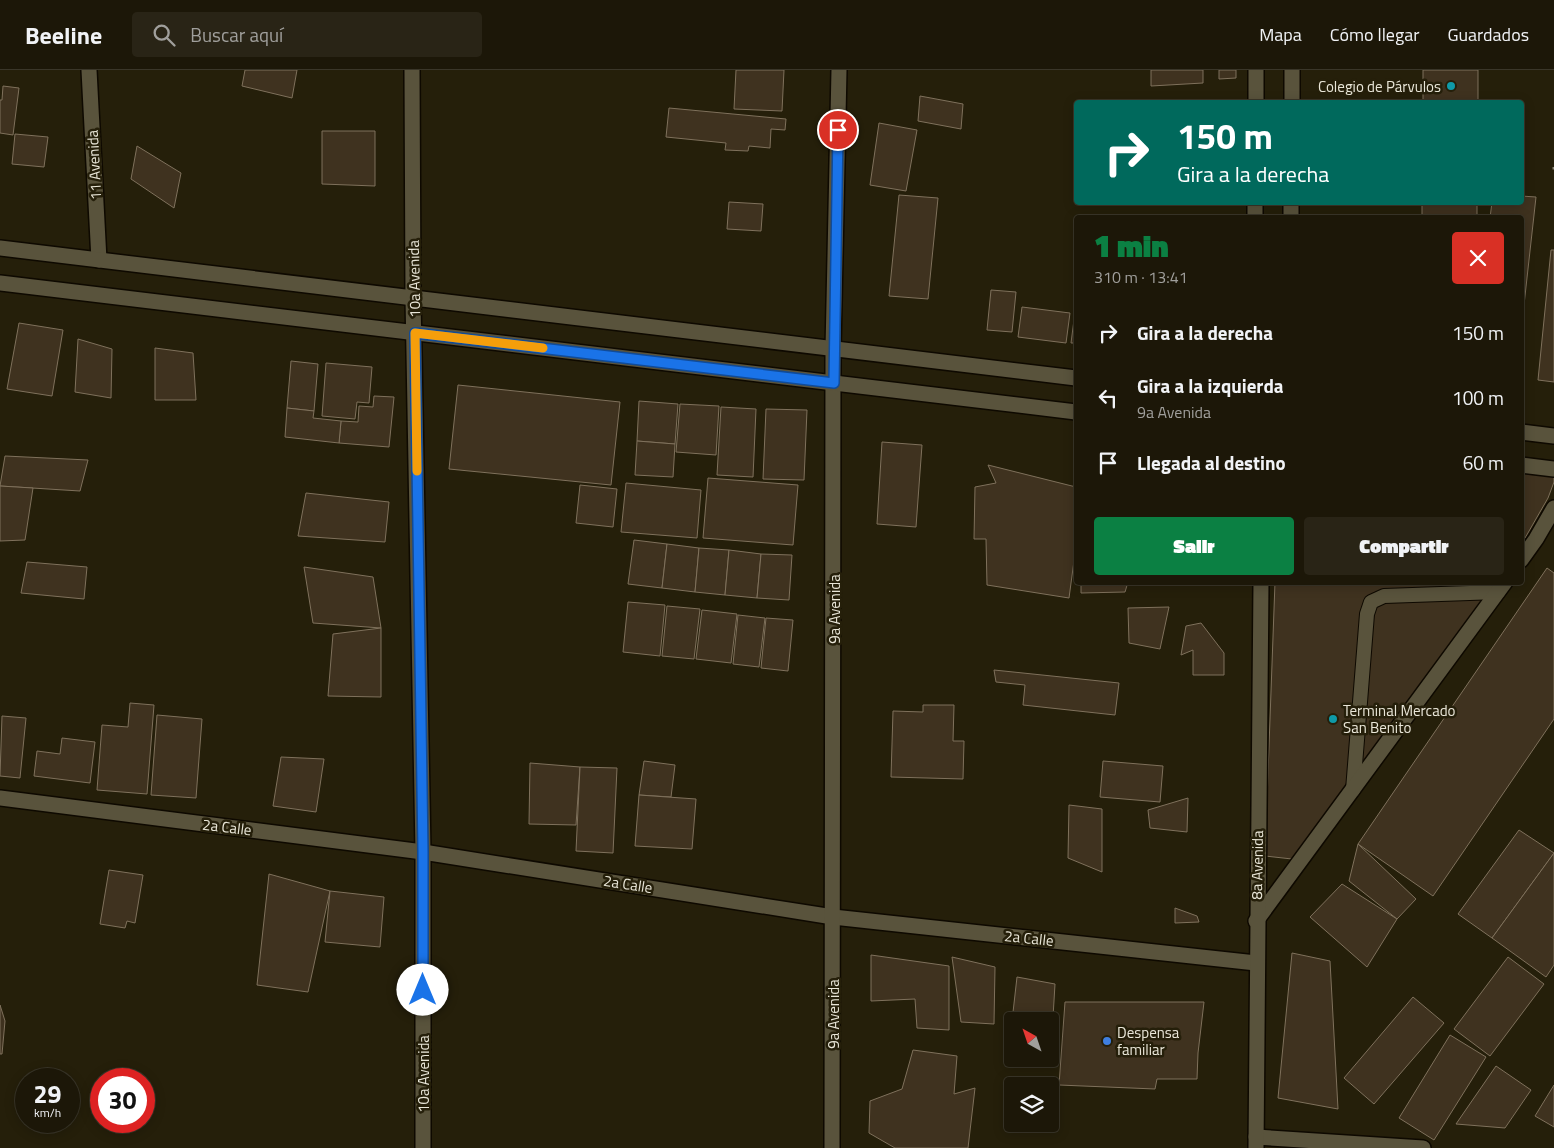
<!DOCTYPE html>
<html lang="es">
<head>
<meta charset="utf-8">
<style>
  body { margin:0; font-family:"Titillium Web",sans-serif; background:#292416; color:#f1f3f6; height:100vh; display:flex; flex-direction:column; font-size:19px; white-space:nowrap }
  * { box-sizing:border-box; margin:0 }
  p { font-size:16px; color:#a09f9c }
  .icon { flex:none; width:28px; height:28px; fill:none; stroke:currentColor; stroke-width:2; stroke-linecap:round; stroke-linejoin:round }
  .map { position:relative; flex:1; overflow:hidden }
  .details { position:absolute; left:1074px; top:145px; width:450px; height:370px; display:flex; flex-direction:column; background:#1c1708; border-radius:5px; box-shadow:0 2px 12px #0003,0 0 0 1px #3a3629 }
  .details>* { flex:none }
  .guide { position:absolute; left:1074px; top:30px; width:450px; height:105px; border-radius:5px; box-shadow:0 2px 12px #0003,0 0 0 1px #3a3629; background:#00695c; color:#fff; overflow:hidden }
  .needle { width:32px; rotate:320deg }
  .controls { position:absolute; left:1004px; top:942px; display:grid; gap:10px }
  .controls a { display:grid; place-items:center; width:55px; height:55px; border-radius:5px; background:#1c1708; box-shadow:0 2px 12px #0003,0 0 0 1px #3a3629; font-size:25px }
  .speed { position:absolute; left:15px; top:998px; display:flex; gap:10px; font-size:25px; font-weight:700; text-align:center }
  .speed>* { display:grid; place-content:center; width:65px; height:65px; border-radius:50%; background:#1c1708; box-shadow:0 2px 12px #0003,0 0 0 1px #3a3629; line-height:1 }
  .speed small { font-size:12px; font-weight:400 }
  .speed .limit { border:8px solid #d22; background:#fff; color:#111 }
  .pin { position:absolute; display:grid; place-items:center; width:42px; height:42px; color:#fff; margin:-21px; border:2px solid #fff; border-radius:50%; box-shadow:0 1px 5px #0007 }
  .me { position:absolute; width:55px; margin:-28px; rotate:0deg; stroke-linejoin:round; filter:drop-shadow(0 0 4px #0008) }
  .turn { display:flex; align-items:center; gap:18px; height:105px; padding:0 20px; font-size:22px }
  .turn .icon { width:65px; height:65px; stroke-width:2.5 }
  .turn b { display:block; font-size:35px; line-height:42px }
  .round { display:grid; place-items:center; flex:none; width:52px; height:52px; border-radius:5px; background:#292416 }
  .headline { display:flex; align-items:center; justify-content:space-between; height:85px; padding:0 20px }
  h1 { font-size:30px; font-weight:800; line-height:38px; color:#0b8043 }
  .button { display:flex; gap:10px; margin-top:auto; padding:10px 20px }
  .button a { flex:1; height:58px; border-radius:5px; background:#0b8043; color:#fff; font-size:20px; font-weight:800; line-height:58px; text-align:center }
  .button a+a { background:#292416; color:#f1f3f6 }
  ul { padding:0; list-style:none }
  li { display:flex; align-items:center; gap:15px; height:65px; padding:0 20px }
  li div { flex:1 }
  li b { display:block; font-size:19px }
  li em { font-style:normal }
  header { display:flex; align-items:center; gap:30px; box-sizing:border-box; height:70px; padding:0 25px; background:#1c1708; border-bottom:1px solid #3a3629 }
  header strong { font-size:24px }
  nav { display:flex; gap:28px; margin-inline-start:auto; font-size:18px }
  .search { width:350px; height:45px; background:#292416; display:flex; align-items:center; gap:12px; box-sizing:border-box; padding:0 18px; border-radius:5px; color:#a09f9c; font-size:19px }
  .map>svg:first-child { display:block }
  .building { fill:#3f321f; stroke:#7f715c }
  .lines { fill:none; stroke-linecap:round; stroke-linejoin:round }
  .service-casing { stroke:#0e0900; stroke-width:16 }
  .minor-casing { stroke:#0e0900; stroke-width:18 }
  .tertiary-casing { stroke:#0e0900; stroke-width:18 }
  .path { stroke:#8a8574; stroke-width:3; stroke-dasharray:2.5 4; stroke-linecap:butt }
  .service { stroke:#59533c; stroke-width:14 }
  .minor { stroke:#59533c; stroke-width:15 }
  .tertiary { stroke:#59533c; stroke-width:15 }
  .route-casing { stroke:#114b97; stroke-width:12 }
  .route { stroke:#1a73e8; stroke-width:9 }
  .slow { stroke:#f59e0b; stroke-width:9 }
  .culture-dot { fill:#0f9aa8; stroke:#251f0a; stroke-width:2 }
  .shop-dot { fill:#3f7fe0; stroke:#251f0a; stroke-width:2 }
  .labels { text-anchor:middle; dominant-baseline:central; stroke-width:5; stroke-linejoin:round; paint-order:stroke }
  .poi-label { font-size:15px; fill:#e9e6d8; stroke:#251f0a; text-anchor:start }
  .street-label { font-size:15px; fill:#e9e6d8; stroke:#251f0a }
</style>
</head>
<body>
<header>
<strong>Beeline</strong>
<div class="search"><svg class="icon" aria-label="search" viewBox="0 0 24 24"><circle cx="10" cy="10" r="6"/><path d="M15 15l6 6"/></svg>Buscar aquí</div>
<nav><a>Mapa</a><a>Cómo llegar</a><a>Guardados</a></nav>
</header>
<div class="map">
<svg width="1554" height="1078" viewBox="0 0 1554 1078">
  <rect width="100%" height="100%" fill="#251f0a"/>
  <g class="building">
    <path d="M245 0H297L292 28 242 16Z"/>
    <path d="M736 0H784L782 41 734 39Z"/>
    <path d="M1151 0H1203V13L1151 16Z"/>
    <path d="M1219 0H1236V8L1219 9Z"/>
    <rect x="1423" y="0" width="55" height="32"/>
    <path d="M3 16 19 18 13 65 0 63V30H2Z"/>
    <path d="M920 26 963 34 961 59 918 51Z"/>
    <rect x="1140" y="30" width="37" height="2"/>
    <path d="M669 38 786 49 785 60 771 59 770 78 749 76 748 81 725 80 726 73 666 67Z"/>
    <path d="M879 53 917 60 906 121 870 115Z"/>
    <path d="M322 61H375V116L322 114Z"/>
    <path d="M15 64 48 67 44 97 12 94Z"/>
    <path d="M137 76 181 103 174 138 131 109Z"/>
    <path d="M899 125 938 128 928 229 889 226Z"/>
    <path d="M1521 126 1536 127 1521 262V148H1490L1492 132H1521Z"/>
    <path d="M729 132 763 134 761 161 727 159Z"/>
    <rect x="1422" y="132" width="55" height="16"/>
    <path d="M1551 180H1554V312L1538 310Z"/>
    <path d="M991 220 1016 222 1012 262 987 260Z"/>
    <path d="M1022 237 1070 243 1066 273 1018 267Z"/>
    <path d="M1075 242H1076V273H1071Z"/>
    <path d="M19 253 63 260 52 326 7 319Z"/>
    <path d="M78 269 112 279 111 328 75 322Z"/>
    <path d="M155 278 193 283 196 330H155Z"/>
    <path d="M291 291 318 294 314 341 287 338Z"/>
    <path d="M326 293 372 297 369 333 357 332 355 349 322 346Z"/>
    <path d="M458 315 620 332 611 415 449 399Z"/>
    <path d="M374 326 394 327 389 377 339 373 341 351 358 352 359 336 373 337Z"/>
    <path d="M639 331 678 334 675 374 637 371Z"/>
    <path d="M680 334 719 336 716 385 676 382Z"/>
    <path d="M721 337 756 339 753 407 717 405Z"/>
    <path d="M287 338 314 341 313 348 341 351 339 373 285 367Z"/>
    <path d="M766 339 807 340 804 410 763 409Z"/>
    <path d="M637 371 675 374 673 407 635 405Z"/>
    <path d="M882 372 922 375 916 457 877 454Z"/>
    <path d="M5 386 88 390 80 421 0 416Z"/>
    <path d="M988 395 1076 417V476L1069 528 987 515 986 469H974L975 417 996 413Z"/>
    <path d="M1521 401 1554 403V412L1548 428 1521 475Z"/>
    <path d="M708 408 798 415 793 475 703 468Z"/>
    <path d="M626 413 701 420 697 468 621 462Z"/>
    <path d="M580 415 617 419 613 457 576 453Z"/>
    <path d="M0 416 33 418 25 470 0 471Z"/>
    <path d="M306 423 389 432 385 472 298 466Z"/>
    <path d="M634 470 667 474 662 518 628 514Z"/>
    <path d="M667 474 699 478 695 522 662 518Z"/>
    <path d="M699 478 729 480 725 525 695 522Z"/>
    <path d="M729 480 761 484 757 528 725 525Z"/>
    <path d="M761 484 792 485 789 530 757 528Z"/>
    <path d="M27 492 87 497 84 529 21 523Z"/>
    <path d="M304 497 373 507 381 558 313 553Z"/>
    <path d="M1547 498 1554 503V649L1433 826 1358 774Z"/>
    <path d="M1081 512H1128L1125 522 1081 523Z"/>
    <path d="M1275 512H1496L1292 789 1265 786Z"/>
    <path d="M628 532 665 535 660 586 623 582Z"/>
    <path d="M667 536 700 539 694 589 662 586Z"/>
    <path d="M1169 537 1160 579 1129 573 1128 538Z"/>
    <path d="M702 540 737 544 731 593 696 589Z"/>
    <path d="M738 545 765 548 759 597 733 594Z"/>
    <path d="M766 548 793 550 788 601 761 598Z"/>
    <path d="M1201 553 1224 583V605H1193V580L1181 585 1186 556Z"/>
    <path d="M381 558V627L328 626 333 564Z"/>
    <path d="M994 600 1119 613 1115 645 1023 635 1025 615 996 612Z"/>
    <path d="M130 633 154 635 147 724 97 720 102 655 128 657Z"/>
    <path d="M923 635H954L953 671H964L963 709 891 707 893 641 923 642Z"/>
    <path d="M157 645 202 649 196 728 151 725Z"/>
    <path d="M2 646 26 648 20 708 0 706Z"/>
    <path d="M62 668 95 672 90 713 34 706 37 681 60 684Z"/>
    <path d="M281 687 324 689 316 742 273 736Z"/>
    <path d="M644 691 675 695 671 727 639 725Z"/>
    <path d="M1103 691 1163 696 1160 732 1100 727Z"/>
    <path d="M530 693 580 697 576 755 529 754Z"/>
    <path d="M580 697 617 698 613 783 576 781Z"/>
    <path d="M639 725 696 729 692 779 635 776Z"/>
    <path d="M1188 728 1187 762 1150 758 1148 740Z"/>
    <path d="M1069 735 1102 739V802L1068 788Z"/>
    <path d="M1519 760 1554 783 1492 868 1458 844Z"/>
    <path d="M1358 774 1416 829 1397 849 1349 811Z"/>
    <path d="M1554 783V895L1546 907 1492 868Z"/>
    <path d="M109 800 143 805 135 853 127 851 125 858 100 854Z"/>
    <path d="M269 804 330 821 308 922 257 915Z"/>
    <path d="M1342 814 1397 849 1367 897 1310 847Z"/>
    <path d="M330 821 384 827 380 877 325 872Z"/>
    <path d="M1175 838 1197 846 1199 852 1175 853Z"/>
    <path d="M1292 883 1330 891 1338 1039 1278 1028Z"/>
    <path d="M871 885 949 896V960L917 958 915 929 871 931Z"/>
    <path d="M952 887 995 897 994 954 961 952Z"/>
    <path d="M1508 887 1544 914 1490 986 1454 959Z"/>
    <path d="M1017 907 1055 914 1052 964H1050V951H1012V960H1011Z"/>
    <path d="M1413 927 1444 953 1374 1034 1344 1008Z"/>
    <path d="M1065 932H1204L1198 983 1197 1009H1157L1155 1019 1059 1015Z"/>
    <path d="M0 935 5 951 2 984H0Z"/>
    <path d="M1450 965 1486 987 1434 1070 1399 1048Z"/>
    <path d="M913 980 957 986 954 1024 975 1018 968 1078H895L869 1063 870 1031 902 1019Z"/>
    <path d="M1496 996 1531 1020 1505 1058 1456 1054Z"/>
    <path d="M1554 1015V1057L1535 1046Z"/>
  </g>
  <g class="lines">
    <g class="service-casing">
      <path id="service" d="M1353 720 1367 544 1371 532 1384 526 1498 522"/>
    </g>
    <g class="minor-casing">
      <g id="minor">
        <path d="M89 0 99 190"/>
        <path d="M412 0 413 228 423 782V1078"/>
        <path d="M1256 32V0"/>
        <path d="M1292 32V0"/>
        <path d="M1291 132V148"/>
        <path d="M1255 148V132"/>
        <path d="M1521 490 1536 469 1554 438"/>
        <path d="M0 728 423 782 833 847 1256 893"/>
        <path d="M1256 851 1505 512"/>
        <path d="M1256 1067 1423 1078"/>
        <path d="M832 1078 833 279 839 0"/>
        <path d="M1256 1078 1261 512"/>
      </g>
    </g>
    <g class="tertiary-casing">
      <g id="tertiary">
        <path d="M0 178 1076 308"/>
        <path d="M0 213 1076 342"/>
        <path d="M1521 362 1554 366"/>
        <path d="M1521 395 1554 399"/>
      </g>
    </g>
    <path class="path" d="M1554 97V102"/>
    <use href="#service" class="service"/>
    <use href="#minor" class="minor"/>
    <use href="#tertiary" class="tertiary"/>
  </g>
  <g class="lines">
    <g class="route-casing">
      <path id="route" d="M423 920V782L415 263 834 313 838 60"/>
    </g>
    <use href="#route" class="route"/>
    <path class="slow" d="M417 401 415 263 543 278"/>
  </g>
  <g class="culture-dot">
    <circle cx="1451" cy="16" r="5"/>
    <circle cx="1333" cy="649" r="5"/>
  </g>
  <circle class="shop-dot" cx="1107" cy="971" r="5"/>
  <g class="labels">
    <g class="poi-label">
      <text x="1441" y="16" text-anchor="end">Colegio de Párvulos</text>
      <text x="1343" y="640">Terminal Mercado<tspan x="1343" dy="17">San Benito</tspan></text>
      <text x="1117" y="962">Despensa<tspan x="1117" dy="17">familiar</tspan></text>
    </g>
    <g class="street-label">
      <text transform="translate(94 95) rotate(-93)">11 Avenida</text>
      <text transform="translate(414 209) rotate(-91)">10a Avenida</text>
      <text transform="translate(834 539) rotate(-90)">9a Avenida</text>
      <text transform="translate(227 757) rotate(7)">2a Calle</text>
      <text transform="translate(1257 795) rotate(-89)">8a Avenida</text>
      <text transform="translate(628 814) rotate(9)">2a Calle</text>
      <text transform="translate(1029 868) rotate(6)">2a Calle</text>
      <text transform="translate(833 944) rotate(-90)">9a Avenida</text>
      <text transform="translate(423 1004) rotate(-90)">10a Avenida</text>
    </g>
  </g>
</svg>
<div class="controls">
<a><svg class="needle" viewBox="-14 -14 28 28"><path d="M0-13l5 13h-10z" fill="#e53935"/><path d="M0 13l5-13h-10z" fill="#a09f9c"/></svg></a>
<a><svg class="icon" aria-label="layers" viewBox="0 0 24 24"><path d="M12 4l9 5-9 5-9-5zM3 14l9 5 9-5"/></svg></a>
</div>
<div class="speed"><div>29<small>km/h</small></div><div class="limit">30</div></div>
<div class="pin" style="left:838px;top:60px;background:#d93025"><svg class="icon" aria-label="arrive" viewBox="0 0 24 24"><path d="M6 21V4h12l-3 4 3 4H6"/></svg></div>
<svg class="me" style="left:423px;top:920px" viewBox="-20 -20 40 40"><circle r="19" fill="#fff"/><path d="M0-13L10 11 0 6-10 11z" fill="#1a73e8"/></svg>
<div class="guide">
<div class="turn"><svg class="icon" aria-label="right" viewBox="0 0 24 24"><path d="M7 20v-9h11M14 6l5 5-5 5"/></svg><div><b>150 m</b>Gira a la derecha</div></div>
</div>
<section class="details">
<div class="headline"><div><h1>1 min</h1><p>310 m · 13:41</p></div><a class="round" style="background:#d93025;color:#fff"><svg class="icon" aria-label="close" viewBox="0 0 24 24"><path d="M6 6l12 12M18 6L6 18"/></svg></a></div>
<ul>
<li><svg class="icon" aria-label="right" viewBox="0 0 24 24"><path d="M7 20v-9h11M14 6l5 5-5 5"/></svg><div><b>Gira a la derecha</b></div><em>150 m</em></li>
<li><svg class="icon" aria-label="left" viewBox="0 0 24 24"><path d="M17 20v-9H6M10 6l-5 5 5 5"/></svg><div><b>Gira a la izquierda</b><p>9a Avenida</p></div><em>100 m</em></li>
<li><svg class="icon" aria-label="arrive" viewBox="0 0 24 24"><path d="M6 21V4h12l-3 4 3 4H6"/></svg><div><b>Llegada al destino</b></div><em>60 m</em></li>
</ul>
<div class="button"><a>Salir</a><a>Compartir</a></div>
</section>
</div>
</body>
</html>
